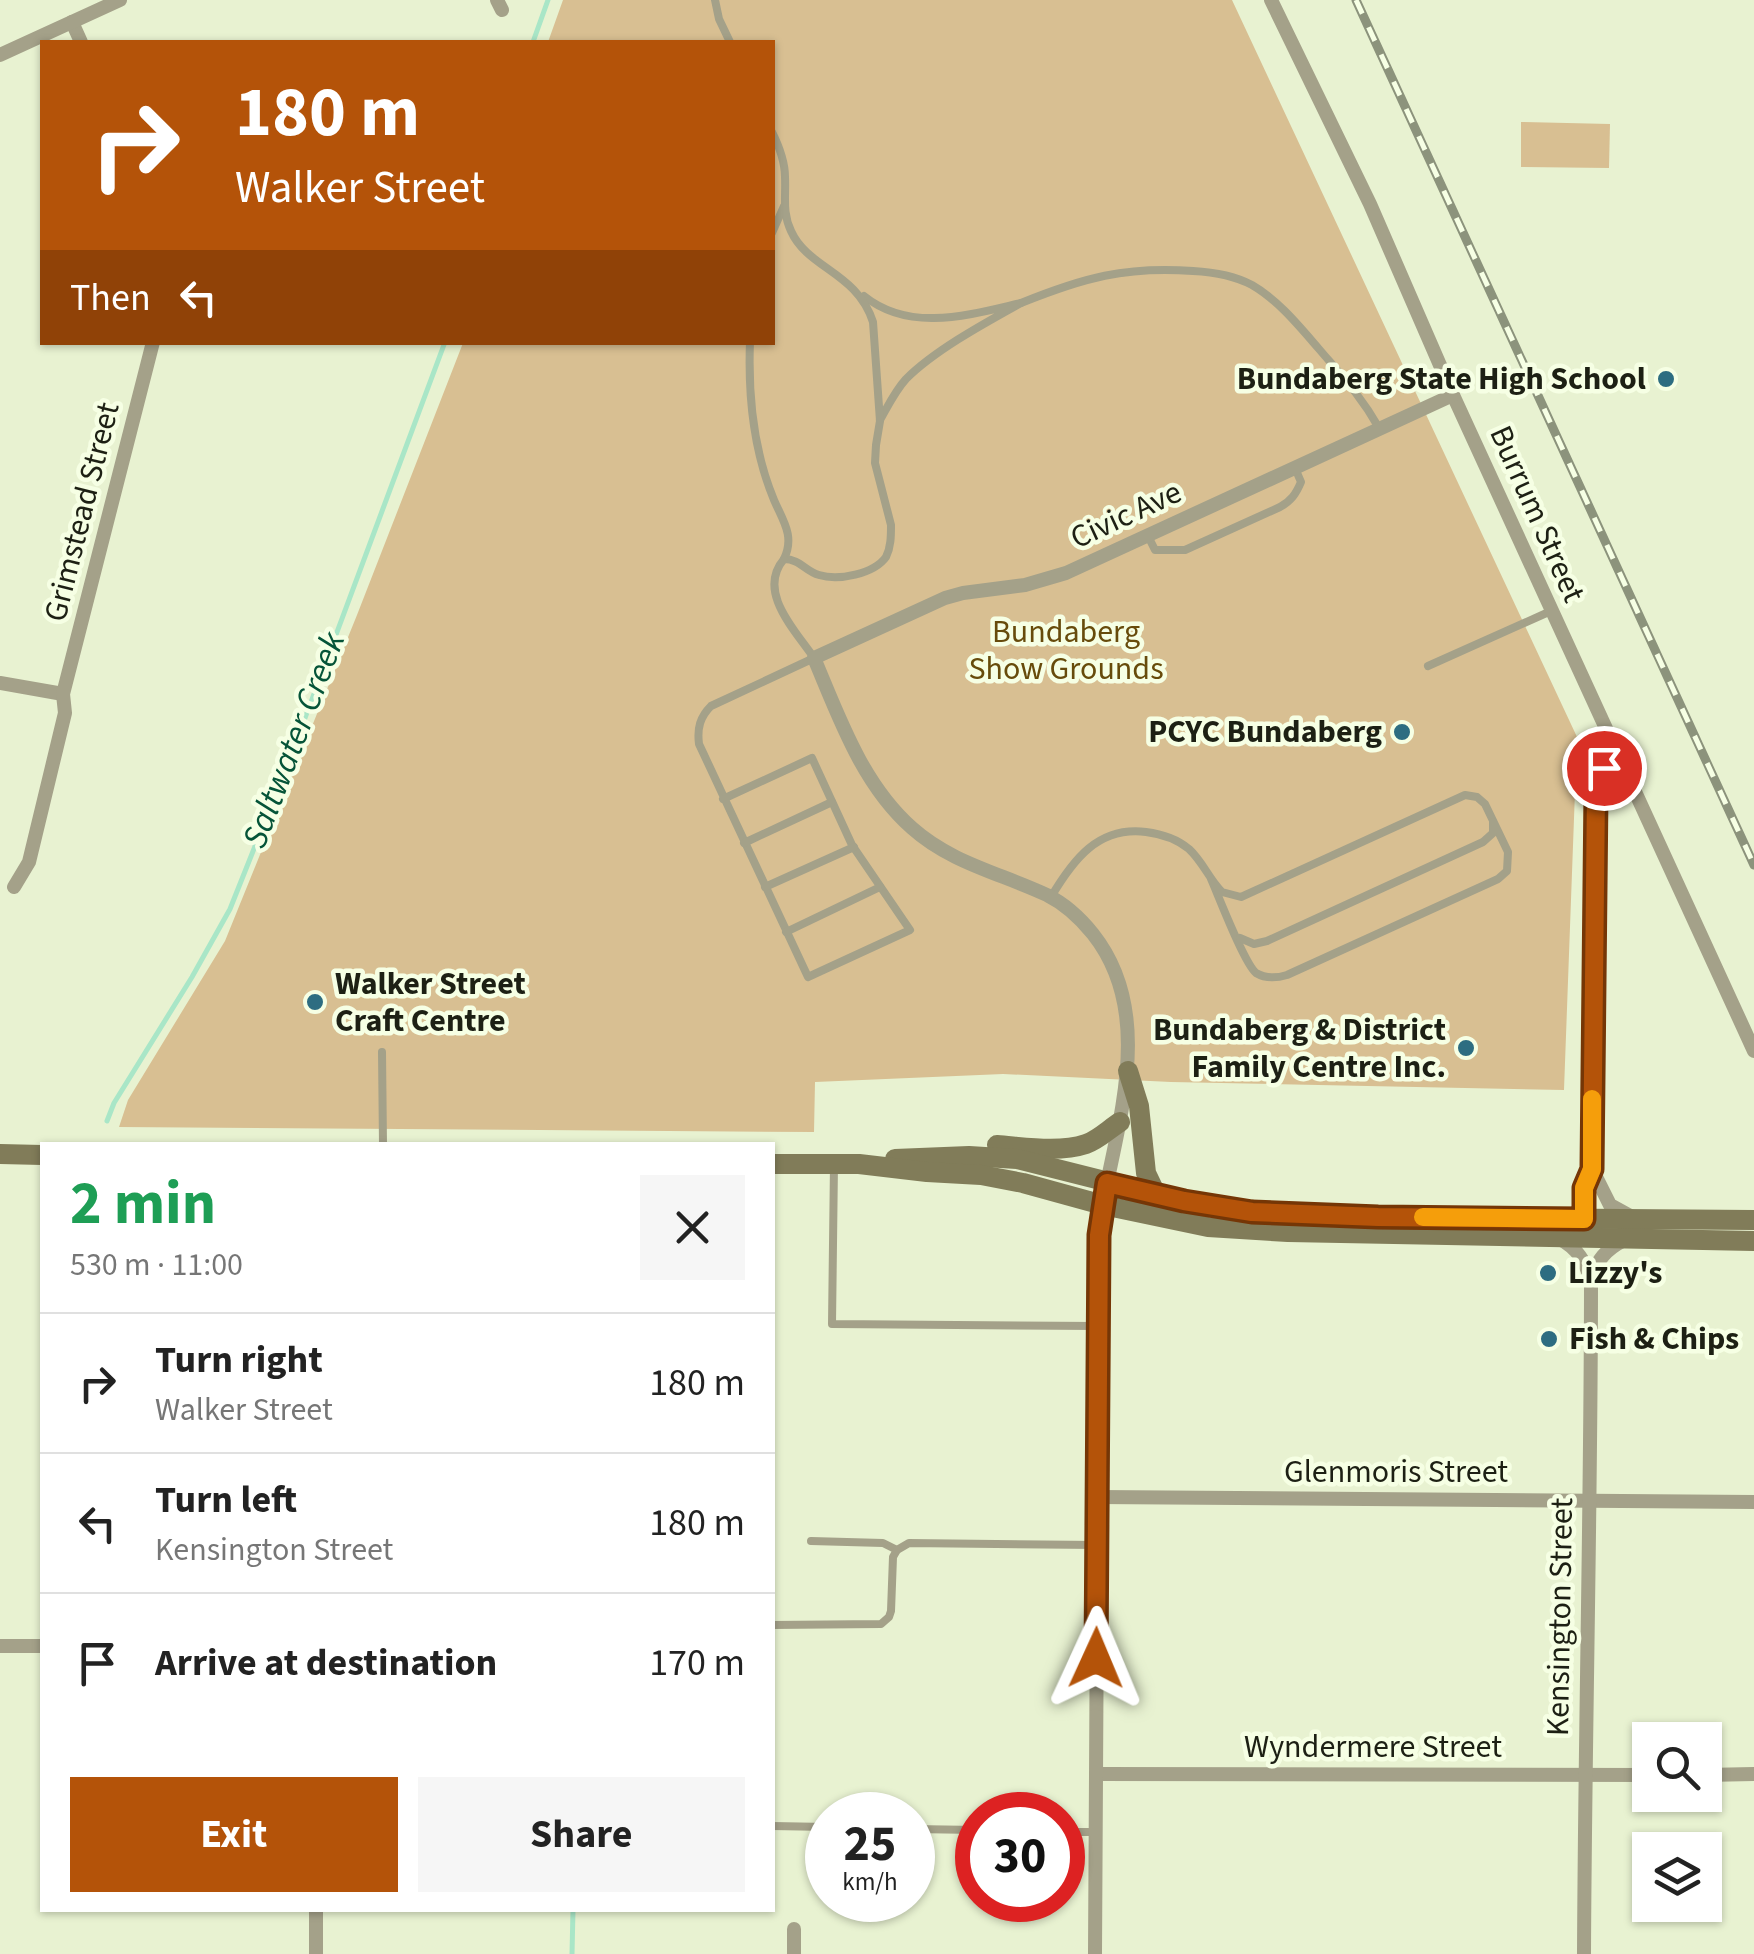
<!DOCTYPE html>
<html lang="en">
<head>
<meta charset="utf-8">
<style>
  body { margin:0; font-family:"Source Sans 3",sans-serif; background:#f6f6f6; color:#222; height:100vh; display:flex; flex-direction:column; font-size:38px; white-space:nowrap }
  * { box-sizing:border-box; margin:0 }
  p { font-size:32px; color:#767676 }
  .icon { flex:none; width:55px; height:55px; fill:none; stroke:currentColor; stroke-width:2; stroke-linecap:round; stroke-linejoin:round }
  .map { position:relative; flex:1; overflow:hidden }
  .side { position:absolute; left:40px; top:1142px; width:735px; height:770px; display:flex; flex-direction:column; background:#fff; border-radius:0px; box-shadow:0 2px 8px #0004 }
  .side>* { flex:none }
  .top-card { position:absolute; left:40px; top:40px; width:735px; height:305px; border-radius:0px; box-shadow:0 2px 8px #0004; background:#b45309; color:#fff; overflow:hidden }
  .fabs { position:absolute; left:1632px; top:1722px; display:grid; gap:20px }
  .fabs a { display:grid; place-items:center; width:90px; height:90px; border-radius:0px; background:#fff; box-shadow:0 2px 8px #0004; font-size:50px }
  .speed { position:absolute; left:805px; top:1792px; display:flex; gap:20px; font-size:50px; font-weight:700; text-align:center }
  .speed>* { display:grid; place-content:center; width:130px; height:130px; border-radius:50%; background:#fff; box-shadow:0 2px 8px #0004; line-height:1 }
  .speed small { font-size:25px; font-weight:400 }
  .speed .limit { border:15px solid #d22; background:#fff; color:#111 }
  .pin { position:absolute; display:grid; place-items:center; width:85px; height:85px; color:#fff; margin:-42px; border:5px solid #fff; border-radius:50%; box-shadow:0 2px 10px #0007 }
  .me { position:absolute; width:110px; margin:-55px; rotate:1deg; stroke-linejoin:round; filter:drop-shadow(0 0 8px #0008) }
  .turn { display:flex; align-items:center; gap:35px; height:210px; padding:0 30px; font-size:45px }
  .turn .icon { width:130px; height:130px; stroke-width:2.5 }
  .turn b { display:block; font-size:70px; line-height:85px }
  .then { display:flex; align-items:center; height:95px; padding:0 30px; background:#0003; gap:20px; font-size:38px }
  .round { display:grid; place-items:center; flex:none; width:105px; height:105px; border-radius:0px; background:#f6f6f6 }
  .head { display:flex; align-items:center; justify-content:space-between; height:170px; padding:0 30px }
  h1 { font-size:60px; font-weight:700; line-height:75px; color:#1e9e55 }
  .button { display:flex; gap:20px; margin-top:auto; padding:20px 30px }
  .button a { flex:1; height:115px; border-radius:0px; background:#b45309; color:#fff; font-size:40px; font-weight:700; line-height:115px; text-align:center }
  .button a+a { background:#f6f6f6; color:#222 }
  ul { padding:0; list-style:none }
  li { display:flex; align-items:center; gap:30px; height:140px; padding:0 30px; border-top:2px solid #e0e0e0 }
  li div { flex:1 }
  li b { display:block; font-size:38px }
  li em { font-style:normal }
  .map>svg:first-child { display:block }
  .green { fill:#d8bf92 }
  .lines { fill:none; stroke-linecap:round; stroke-linejoin:round }
  .stream { stroke:#a9e6c7; stroke-width:5 }
  .lane { stroke:#a4a189; stroke-width:8 }
  .street { stroke:#a4a189; stroke-width:14 }
  .secondary { stroke:#817c59; stroke-width:20 }
  .rail-casing { stroke:#8c937c; stroke-width:9 }
  .rail { stroke:#f6ffe4; stroke-width:5; stroke-dasharray:15; stroke-linecap:butt }
  .route-casing { stroke:#753606; stroke-width:25 }
  .route { stroke:#b45309; stroke-width:18 }
  .slow { stroke:#f59e0b; stroke-width:18 }
  .poi-dot { fill:#2d6d81; stroke:#f6ffe4; stroke-width:4 }
  .labels { text-anchor:middle; dominant-baseline:central; stroke-width:9; stroke-linejoin:round; paint-order:stroke }
  .poi-label { font-size:32px; font-weight:bold; fill:#1d2014; stroke:#f6ffe4; text-anchor:end }
  .street-label { font-size:32px; fill:#1d2014; stroke:#f6ffe4 }
  .park-label { font-size:32px; fill:#674b0b; stroke:#f6ffe4 }
  .water-label { font-size:35px; font-style:italic; fill:#055438; stroke:#f6ffe4 }
</style>
</head>
<body>
<div class="map">
<svg width="1754" height="1954" viewBox="0 0 1754 1954">
  <rect width="100%" height="100%" fill="#e8f2d1"/>
  <g class="green">
    <path d="M563 0H1232L1577 737 1564 1090 1171 1082 1003 1074 815 1082 814 1132 119 1127 128 1100 225 941 357 615 463 343 772 342V42H548Z"/>
    <path d="M1521 122 1610 124 1609 168 1521 167Z"/>
  </g>
  <g class="lines">
    <g class="stream">
      <path d="M533 42 548 0"/>
      <path d="M107 1121 114 1103 192 977 230 909 289 761 445 342"/>
      <path d="M572 1954 573 1910"/>
    </g>
    <g class="lane">
      <path d="M715 0 719 19 730 42"/>
      <path d="M772 233 784 206"/>
      <path d="M864 296C910 333 969 315 1021 303 985 323 935 350 906 379 895 391 888 406 880 420"/>
      <path d="M1021 303C1083 278 1125 266 1193 271 1212 272 1235 276 1252 285 1278 300 1299 326 1319 349 1342 376 1361 396 1379 428"/>
      <path d="M750 342C748 394 754 452 774 500 783 521 795 536 784 559 800 559 805 571 819 575 838 581 874 574 886 557 891 547 891 536 891 525L875 463 876 445 880 421 873 322C857 272 808 269 791 231 782 212 786 196 785 177 785 161 779 146 772 132"/>
      <path d="M1148 536 1155 550H1185L1280 507C1291 501 1296 494 1301 482L1295 468"/>
      <path d="M1428 666 1551 611"/>
      <path d="M723 799 812 758 852 845 910 930 808 977 699 744C697 728 700 717 711 706L814 658C796 631 756 592 784 559"/>
      <path d="M744 843 832 802"/>
      <path d="M765 887 854 847"/>
      <path d="M1051 897C1073 860 1098 826 1146 832 1162 834 1177 839 1189 849 1203 862 1209 879 1222 892L1241 897 1465 795 1477 797 1485 804 1508 852 1507 871 1498 879 1287 975C1277 978 1266 979 1256 973 1244 963 1219 897 1211 879"/>
      <path d="M786 932 880 887"/>
      <path d="M1240 938 1254 944 1267 941 1483 842 1493 833V822"/>
      <path d="M382 1052 383 1145"/>
      <path d="M834 1164 832 1324 1097 1326"/>
      <path d="M811 1541 883 1543 897 1550"/>
      <path d="M772 1625 881 1624 889 1617 891 1611 893 1557 897 1550 909 1543 1097 1545"/>
      <path d="M772 1826 828 1827"/>
      <path d="M912 1829 978 1830"/>
      <path d="M1062 1832H1095"/>
    </g>
    <g class="street">
      <path d="M497 0 502 10"/>
      <path d="M1271 0 1370 204 1453 395 1754 1051"/>
      <path d="M72 22 81 42"/>
      <path d="M0 55 120 0"/>
      <path d="M0 683 63 694"/>
      <path d="M14 887 29 862 65 713 63 694 153 342"/>
      <path d="M1592 1169 1610 1205 1630 1216"/>
      <path d="M1107 1183C1124 1101 1150 1006 1093 934 1081 919 1065 904 1047 895 1000 873 951 863 912 828 862 784 839 717 814 658L945 598 963 593 1025 585 1066 573 1453 395"/>
      <path d="M1589 1224 1585 1219 1584 1188 1592 1169 1596 792C1598 773 1603 768 1619 759"/>
      <path d="M1560 1239C1577 1248 1585 1261 1591 1280"/>
      <path d="M1097 1497 1754 1502"/>
      <path d="M0 1646H42"/>
      <path d="M1096 1774 1650 1775"/>
      <path d="M1705 1775 1754 1774"/>
      <path d="M794 1929V1954"/>
      <path d="M316 1954V1910"/>
      <path d="M1095 1954 1099 1242 1103 1205"/>
      <path d="M1584 1954C1585 1729 1591 1505 1591 1280 1597 1260 1605 1250 1624 1240"/>
    </g>
    <g class="secondary">
      <path d="M1128 1071 1139 1106 1146 1173 1156 1194"/>
      <path d="M997 1145C1024 1147 1059 1153 1086 1144 1098 1140 1109 1129 1120 1122"/>
      <path d="M0 1154 42 1155"/>
      <path d="M895 1159 969 1156 1017 1159 1184 1201 1251 1211 1378 1217 1754 1220"/>
      <path d="M772 1164H859L927 1172 981 1175 1023 1183 1103 1205 1208 1227 1288 1232 1754 1241"/>
    </g>
    <g class="rail-casing">
      <path id="rail" d="M1356 0 1754 865"/>
    </g>
    <use href="#rail" class="rail"/>
  </g>
  <g class="lines">
    <g class="route-casing">
      <path id="route" d="M1096 1658 1099 1235 1107 1183 1184 1201 1252 1212 1378 1217 1584 1219V1188L1592 1169 1596 792 1597 776 1604 768"/>
    </g>
    <use href="#route" class="route"/>
    <path class="slow" d="M1423 1217 1584 1219V1188L1592 1169V1099"/>
  </g>
  <g class="poi-dot">
    <circle cx="1666" cy="379" r="10"/>
    <circle cx="1402" cy="732" r="10"/>
    <circle cx="315" cy="1002" r="10"/>
    <circle cx="1466" cy="1048" r="10"/>
    <circle cx="1548" cy="1273" r="10"/>
    <circle cx="1549" cy="1339" r="10"/>
  </g>
  <g class="labels">
    <g class="poi-label">
      <text x="1646" y="379">Bundaberg State High School</text>
      <text x="1382" y="732">PCYC Bundaberg</text>
      <text x="335" y="984" text-anchor="start">Walker Street<tspan x="335" dy="37">Craft Centre</tspan></text>
      <text x="1446" y="1030">Bundaberg &amp; District<tspan x="1446" dy="37">Family Centre Inc.</tspan></text>
      <text x="1568" y="1273" text-anchor="start">Lizzy's</text>
      <text x="1569" y="1339" text-anchor="start">Fish &amp; Chips</text>
    </g>
    <g class="street-label">
      <text transform="translate(82 512) rotate(-76)">Grimstead Street</text>
      <text transform="translate(1537 514) rotate(66)">Burrum Street</text>
      <text transform="translate(1126 515) rotate(-25)">Civic Ave</text>
      <text x="1396" y="1472">Glenmoris Street</text>
      <text transform="translate(1560 1617) rotate(-89)">Kensington Street</text>
      <text x="1373" y="1747">Wyndermere Street</text>
    </g>
    <g class="park-label">
      <text x="1066" y="632">Bundaberg<tspan x="1066" dy="37">Show Grounds</tspan></text>
    </g>
    <g class="water-label">
      <text transform="translate(294 740) rotate(-69)">Saltwater Creek</text>
    </g>
  </g>
</svg>
<div class="fabs">
<a><svg class="icon" aria-label="search" viewBox="0 0 24 24"><circle cx="10" cy="10" r="6"/><path d="M15 15l6 6"/></svg></a>
<a><svg class="icon" aria-label="layers" viewBox="0 0 24 24"><path d="M12 4l9 5-9 5-9-5zM3 14l9 5 9-5"/></svg></a>
</div>
<div class="speed"><div>25<small>km/h</small></div><div class="limit">30</div></div>
<div class="pin" style="left:1604px;top:768px;background:#d93025"><svg class="icon" aria-label="arrive" viewBox="0 0 24 24"><path d="M6 21V4h12l-3 4 3 4H6"/></svg></div>
<svg class="me" style="left:1096px;top:1658px" viewBox="-20 -20 40 40"><path d="M0-17L14 15 0 8-14 15z" fill="#b45309" stroke="#fff" stroke-width="4"/></svg>
<div class="top-card">
<div class="turn"><svg class="icon" aria-label="right" viewBox="0 0 24 24"><path d="M7 20v-9h11M14 6l5 5-5 5"/></svg><div><b>180 m</b>Walker Street</div></div>
<div class="then">Then<svg class="icon" aria-label="left" viewBox="0 0 24 24"><path d="M17 20v-9H6M10 6l-5 5 5 5"/></svg></div>
</div>
<section class="side">
<div class="head"><div><h1>2 min</h1><p>530 m · 11:00</p></div><a class="round"><svg class="icon" aria-label="close" viewBox="0 0 24 24"><path d="M6 6l12 12M18 6L6 18"/></svg></a></div>
<ul>
<li><svg class="icon" aria-label="right" viewBox="0 0 24 24"><path d="M7 20v-9h11M14 6l5 5-5 5"/></svg><div><b>Turn right</b><p>Walker Street</p></div><em>180 m</em></li>
<li><svg class="icon" aria-label="left" viewBox="0 0 24 24"><path d="M17 20v-9H6M10 6l-5 5 5 5"/></svg><div><b>Turn left</b><p>Kensington Street</p></div><em>180 m</em></li>
<li><svg class="icon" aria-label="arrive" viewBox="0 0 24 24"><path d="M6 21V4h12l-3 4 3 4H6"/></svg><div><b>Arrive at destination</b></div><em>170 m</em></li>
</ul>
<div class="button"><a>Exit</a><a>Share</a></div>
</section>
</div>
</body>
</html>
